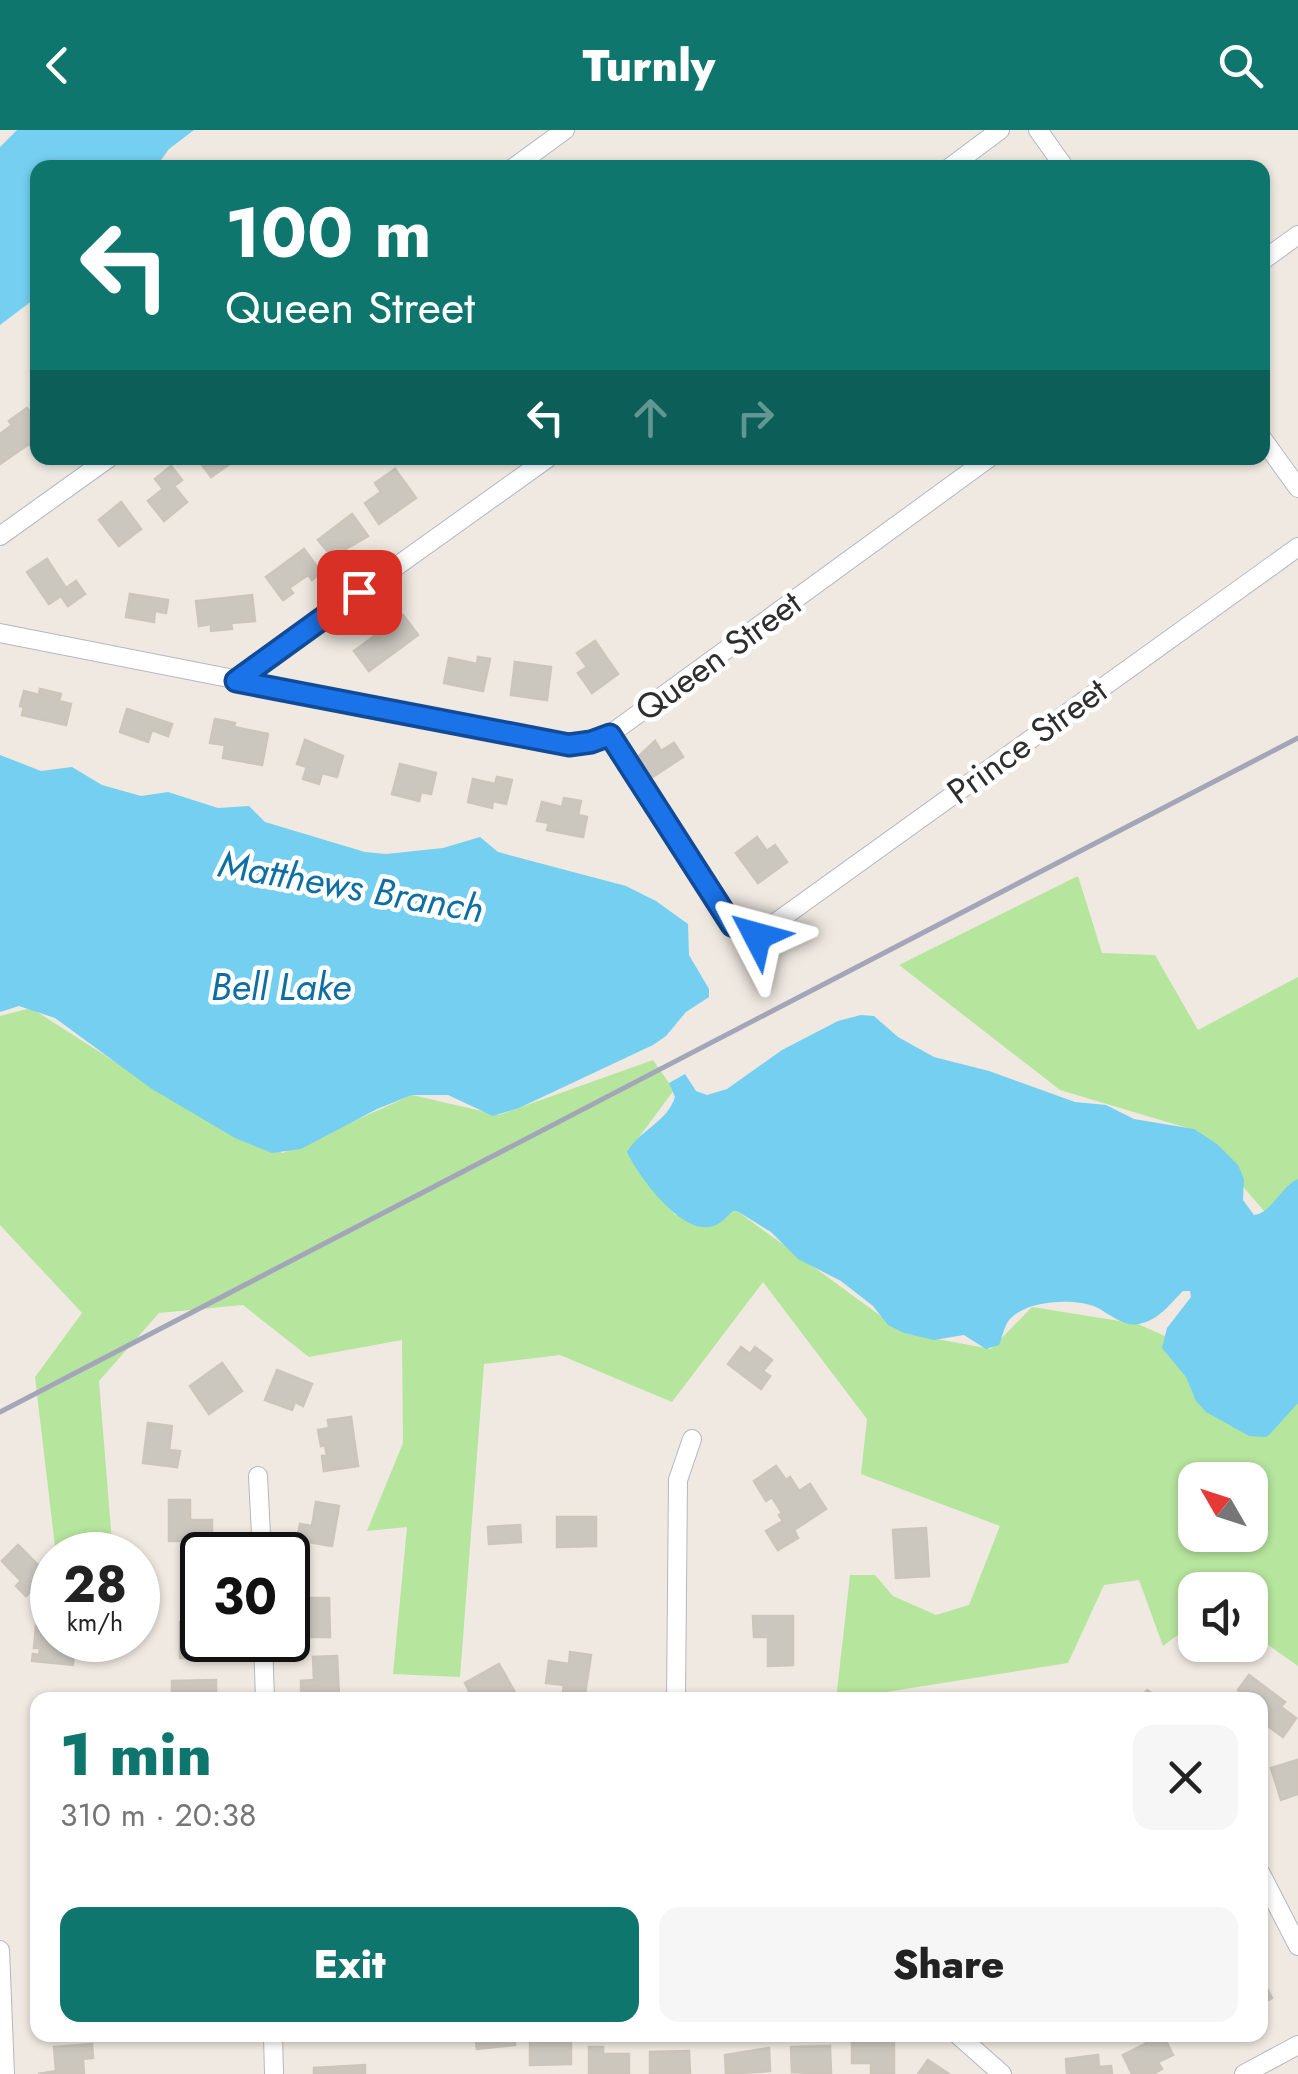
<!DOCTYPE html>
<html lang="en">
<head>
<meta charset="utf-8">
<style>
  body { margin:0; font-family:Jost,sans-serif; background:#f6f6f6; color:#222; height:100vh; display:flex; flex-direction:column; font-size:38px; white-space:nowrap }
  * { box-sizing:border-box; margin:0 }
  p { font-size:32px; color:#767676 }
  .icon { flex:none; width:55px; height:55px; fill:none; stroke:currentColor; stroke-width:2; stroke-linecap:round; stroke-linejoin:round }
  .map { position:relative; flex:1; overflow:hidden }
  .panel { position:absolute; left:30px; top:1562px; width:1238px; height:350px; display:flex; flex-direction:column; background:#fff; border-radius:20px; box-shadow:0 2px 8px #0004 }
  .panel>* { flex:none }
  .banner { position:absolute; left:30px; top:30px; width:1240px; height:305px; border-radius:20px; box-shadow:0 2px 8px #0004; background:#0f766e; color:#fff; overflow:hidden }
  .needle { width:65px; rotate:309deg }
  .buttons { position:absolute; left:1178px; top:1332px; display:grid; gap:20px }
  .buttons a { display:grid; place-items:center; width:90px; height:90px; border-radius:20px; background:#fff; box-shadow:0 2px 8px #0004; font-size:50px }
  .speed { position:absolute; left:30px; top:1402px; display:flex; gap:20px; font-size:50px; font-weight:700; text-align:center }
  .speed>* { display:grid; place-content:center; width:130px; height:130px; border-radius:50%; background:#fff; box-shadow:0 2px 8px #0004; line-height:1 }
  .speed small { font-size:25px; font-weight:400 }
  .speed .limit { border:5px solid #111; border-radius:15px; background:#fff; color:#111 }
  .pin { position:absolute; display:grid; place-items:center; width:85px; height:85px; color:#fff; margin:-42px; border-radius:20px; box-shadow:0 5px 15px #0006 }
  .me { position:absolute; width:110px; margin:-55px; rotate:309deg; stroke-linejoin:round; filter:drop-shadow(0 0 8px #0008) }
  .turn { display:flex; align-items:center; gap:35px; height:210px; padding:0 30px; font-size:45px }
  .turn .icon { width:130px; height:130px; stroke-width:2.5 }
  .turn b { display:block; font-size:70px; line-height:85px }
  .lanes { display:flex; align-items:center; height:95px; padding:0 30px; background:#0003; justify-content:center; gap:50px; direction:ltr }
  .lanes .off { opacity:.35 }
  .round { display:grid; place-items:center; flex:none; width:105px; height:105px; border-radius:20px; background:#f6f6f6 }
  .head { display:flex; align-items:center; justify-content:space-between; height:170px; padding:0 30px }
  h1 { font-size:60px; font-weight:800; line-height:75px; color:#0f766e }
  .button { display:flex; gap:20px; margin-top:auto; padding:20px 30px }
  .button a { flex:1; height:115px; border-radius:20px; background:#0f766e; color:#fff; font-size:40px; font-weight:800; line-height:115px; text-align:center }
  .button a+a { background:#f6f6f6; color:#222 }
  header { display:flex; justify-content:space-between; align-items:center; height:130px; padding:0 30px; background:#0f766e; color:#fff; font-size:45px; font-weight:800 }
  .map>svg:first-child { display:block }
  .green { fill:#b6e59e; fill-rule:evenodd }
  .water { fill:#75cff0 }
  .building { fill:#cbc7bf; stroke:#cbc5ba; stroke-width:2.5 }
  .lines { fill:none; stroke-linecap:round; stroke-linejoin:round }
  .minor-casing { stroke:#b4b7c1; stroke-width:20 }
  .minor { stroke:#fff; stroke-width:18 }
  .rail { stroke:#a3a6b8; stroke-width:5 }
  .route-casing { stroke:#114b97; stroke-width:25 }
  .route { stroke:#1a73e8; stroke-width:18 }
  .labels { text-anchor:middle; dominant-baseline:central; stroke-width:9; stroke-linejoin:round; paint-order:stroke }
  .street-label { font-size:35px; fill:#2e2e2e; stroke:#fff }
  .water-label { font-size:38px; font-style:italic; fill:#0d6fa3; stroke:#fff }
</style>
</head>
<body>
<header><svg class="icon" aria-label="back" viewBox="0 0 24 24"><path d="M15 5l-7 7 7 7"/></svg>Turnly<svg class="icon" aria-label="search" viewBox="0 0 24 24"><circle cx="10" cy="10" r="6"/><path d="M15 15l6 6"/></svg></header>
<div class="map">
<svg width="1298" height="1944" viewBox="0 0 1298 1944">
  <rect width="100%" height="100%" fill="#efe9e1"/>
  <g class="green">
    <path d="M1078 746 1102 823 1155 825 1198 900 1298 847V1052L1265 1082 1194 1000 1060 960 899 835Z"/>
    <path d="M31 878 207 991 283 1023 412 965 499 985 653 930 674 960 628 1022 675 1085 737 1081 904 1203 991 1219 1032 1177 1138 1194 1298 1266V1536L1250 1502V1460H1195V1492L1163 1516 1139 1450 1104 1455 1068 1533 836 1570 850 1445H875L893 1466 936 1485 969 1475 1000 1396 861 1344 867 1289 763 1152 672 1272 560 1225 484 1234 460 1547 393 1544 407 1397 367 1401 403 1313 402 1210 309 1227 243 1175 159 1183 99 1251 113 1425H56L35 1247 82 1183 0 1095V886ZM1195 1350H1250V1405H1195Z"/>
  </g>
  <g class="water">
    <path d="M17 0H194L169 19 156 37 38 38 37 167 0 195V17Z"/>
    <path d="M0 625 41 641 72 637 102 655 141 666 168 662 218 678 249 676 265 692 365 722 386 724 443 718 480 707 498 722 626 756 656 771 688 794 689 825 709 859V867L686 882 666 906 653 915 519 978 493 986 448 965H412L377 979 301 1019 272 1023 235 1008 152 959 55 888 19 876 0 882Z"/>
    <path d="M861 885 874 886 898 907 934 927 989 941 1075 972 1106 975 1134 989 1194 999 1217 1014 1238 1035 1244 1049 1243 1070 1254 1085C1273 1082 1280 1057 1298 1049V1273L1271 1303 1266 1307 1249 1306 1206 1282 1196 1271 1186 1247 1162 1218 1167 1198 1191 1167 1190 1161H1183C1170 1174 1159 1190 1139 1194 1123 1197 1110 1184 1096 1177 1074 1168 1030 1170 1012 1187 1004 1194 1003 1206 999 1215L986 1219 964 1205 934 1210 904 1203 888 1195 873 1176 841 1151 798 1129 771 1102 737 1081H733C727 1086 721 1094 713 1096 682 1107 637 1044 627 1022 640 1000 668 991 675 967L669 953 685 944 696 961 707 965 727 959 782 920 838 891Z"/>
  </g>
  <g class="building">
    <path d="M27 278 38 293V326L29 314 0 334V304L12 295 9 291Z"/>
    <path d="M197 328H238L211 347Z"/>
    <path d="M171 336 182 350 174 356 187 372 164 391 148 371 163 359 155 349Z"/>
    <path d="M395 339 416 368 379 394 365 373 381 362 375 353Z"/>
    <path d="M121 372 141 399 119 416 99 390Z"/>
    <path d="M352 384 368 406 332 427 318 410Z"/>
    <path d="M304 419 321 442 312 450 308 445 289 458 293 463 283 470 266 447Z"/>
    <path d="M47 429 66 458 76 451 85 464 68 476 61 466 49 474 27 442Z"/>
    <path d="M130 464 168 470 166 483 155 481 154 492 126 487Z"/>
    <path d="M252 465 255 491 231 493 232 499 211 501V494L199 496 196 471Z"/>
    <path d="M403 485 418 505 369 541 354 521Z"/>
    <path d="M595 511 618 544 592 563 578 543 587 537 577 523Z"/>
    <path d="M478 527 490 529 483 561 444 553 449 528 477 534Z"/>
    <path d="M515 532 551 537 547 570 511 565Z"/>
    <path d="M40 559 61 564 59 571 71 574 66 595 22 585 24 577 20 576 24 561 39 565Z"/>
    <path d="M127 579 172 594 168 606 152 600 148 612 120 602Z"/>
    <path d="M215 589 235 593 234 597 268 604 262 635 223 628 225 615 210 613Z"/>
    <path d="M305 610 343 626 337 647 322 643 319 654 303 649 307 637 297 634Z"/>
    <path d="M655 611 661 621 674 613 683 627 651 648 638 627Z"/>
    <path d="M400 634 436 643 431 664 421 662 419 671 392 664Z"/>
    <path d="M497 647 512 650 506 674 493 671 492 678 468 672 473 649 495 654Z"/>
    <path d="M564 668 581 671 578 685 587 687 583 707 547 700 549 693 537 691 542 672 562 677Z"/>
    <path d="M757 707 767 721 775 715 787 732 758 753 736 723Z"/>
    <path d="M741 1217 750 1224 755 1217 772 1230 763 1241 770 1246 761 1259 728 1234Z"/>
    <path d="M222 1233 242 1261 209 1284 190 1256Z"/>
    <path d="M277 1240 312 1254 303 1276 295 1272 292 1280 265 1270Z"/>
    <path d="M351 1287 358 1336 324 1341 322 1326H327L325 1315 321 1316 318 1300 329 1298 328 1290Z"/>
    <path d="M148 1293 172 1296 169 1320 180 1321 177 1337 143 1333Z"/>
    <path d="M776 1336 786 1350 790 1347 799 1361 810 1354 826 1379 794 1400 798 1408 778 1420 766 1401 783 1391 779 1385 782 1383 772 1367 766 1371 754 1351Z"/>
    <path d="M169 1370H190V1390H212V1411H169Z"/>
    <path d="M316 1372 339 1376 332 1416 297 1410 300 1394 312 1396Z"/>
    <path d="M557 1387H596V1416L557 1417Z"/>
    <path d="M520 1395 521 1412 489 1414 488 1397Z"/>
    <path d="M926 1398 929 1446 896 1448 893 1400Z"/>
    <path d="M18 1415 48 1445 26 1466 16 1456 21 1451 2 1431Z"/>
    <rect x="185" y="1433" width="17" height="38"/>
    <path d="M301 1468H329L330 1507H301Z"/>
    <path d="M753 1486H793V1535L768 1536V1507H754Z"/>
    <path d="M180 1492H202L204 1528H180Z"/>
    <path d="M36 1496 52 1498V1510H64L63 1519 74 1520 73 1535 32 1531 33 1524 39 1525 40 1518H34Z"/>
    <path d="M570 1522 591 1525 584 1570H562L564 1555 546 1553 549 1531 569 1534Z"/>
    <path d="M337 1526 339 1566 301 1568V1551L314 1550 313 1527Z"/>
    <path d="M499 1534 517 1566 509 1570H474L465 1553Z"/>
    <path d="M1249 1545 1285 1572 1281 1577 1296 1588 1283 1607 1260 1590V1570H1252L1238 1560Z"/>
    <path d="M216 1550V1570L172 1567V1551Z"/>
    <path d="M1147 1560 1162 1570H1140Z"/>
    <path d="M1297 1630 1298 1664 1281 1670 1271 1638Z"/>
    <path d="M1260 1845 1272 1868 1260 1874Z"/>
    <path d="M475 1905H514L515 1915 477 1919Z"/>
    <path d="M530 1905H542V1909H571V1934L530 1935Z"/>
    <path d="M1163 1905 1173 1925 1158 1932 1162 1939 1153 1944H1132L1123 1925Z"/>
    <path d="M894 1911V1943H871V1933H852V1912Z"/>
    <path d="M92 1914 93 1928 83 1929 84 1944H38L56 1941 54 1917Z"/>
    <path d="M830 1916 831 1944 792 1942 791 1917Z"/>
    <path d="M589 1917H603V1924H629V1944H589Z"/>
    <path d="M769 1918 770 1941 726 1944 725 1925Z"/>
    <path d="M689 1921 690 1944H650V1922Z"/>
    <path d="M1098 1925 1099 1937 1111 1936 1112 1944H1067L1066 1929Z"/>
    <path d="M928 1930 949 1944H918Z"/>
    <path d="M365 1935V1944H314V1938Z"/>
  </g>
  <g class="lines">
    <g class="minor-casing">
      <g id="minor">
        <path d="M1038 0 1065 38"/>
        <path d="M513 38 565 0"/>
        <path d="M949 38 1000 0"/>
        <path d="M1262 131 1298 105"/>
        <path d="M1262 308 1298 358"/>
        <path d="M0 406 109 328"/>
        <path d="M0 503 569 615 609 605 989 328"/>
        <path d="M236 551 548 328"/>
        <path d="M609 605 732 795 757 806 1298 417"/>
        <path d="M258 1346 262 1425"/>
        <path d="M263 1510 265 1570"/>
        <path d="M676 1570 678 1350 692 1309"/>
        <path d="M1260 1742 1298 1816"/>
        <path d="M0 1820 5 1944"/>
        <path d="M273 1905 274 1944"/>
        <path d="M958 1905 1002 1944"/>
        <path d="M1244 1944 1298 1915"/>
      </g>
    </g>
    <use href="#minor" class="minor"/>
    <path class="rail" d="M0 1282 1298 608"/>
  </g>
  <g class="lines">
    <g class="route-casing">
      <path id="route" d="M359 462 236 551 569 615 591 612 610 605 732 795 757 806"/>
    </g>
    <use href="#route" class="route"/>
  </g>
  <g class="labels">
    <g class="street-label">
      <text transform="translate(718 526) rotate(-36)">Queen Street</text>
      <text transform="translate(1027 611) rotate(-36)">Prince Street</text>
    </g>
    <g class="water-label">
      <text transform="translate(351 756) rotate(10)">Matthews Branch</text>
      <text x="281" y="856">Bell Lake</text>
    </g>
  </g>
</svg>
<div class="buttons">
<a><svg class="needle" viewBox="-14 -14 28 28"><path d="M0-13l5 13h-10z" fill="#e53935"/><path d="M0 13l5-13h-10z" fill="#767676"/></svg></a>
<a><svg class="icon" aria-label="sound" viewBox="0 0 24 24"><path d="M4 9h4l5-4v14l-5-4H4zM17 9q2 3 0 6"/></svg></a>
</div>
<div class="speed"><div>28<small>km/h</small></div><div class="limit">30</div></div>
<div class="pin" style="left:359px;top:462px;background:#d93025"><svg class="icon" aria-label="arrive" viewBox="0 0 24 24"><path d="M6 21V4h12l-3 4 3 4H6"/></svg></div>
<svg class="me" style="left:757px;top:806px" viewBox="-20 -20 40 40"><path d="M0-17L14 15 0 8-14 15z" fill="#1a73e8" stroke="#fff" stroke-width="4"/></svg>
<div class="banner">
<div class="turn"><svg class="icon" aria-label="left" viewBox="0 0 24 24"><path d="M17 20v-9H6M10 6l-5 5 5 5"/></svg><div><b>100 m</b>Queen Street</div></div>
<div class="lanes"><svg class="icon" aria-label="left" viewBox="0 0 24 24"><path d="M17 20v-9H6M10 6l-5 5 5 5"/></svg><svg class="icon off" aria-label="ahead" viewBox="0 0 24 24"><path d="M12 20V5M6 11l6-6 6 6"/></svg><svg class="icon off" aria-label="right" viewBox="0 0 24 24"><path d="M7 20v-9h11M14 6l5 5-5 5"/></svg></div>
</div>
<section class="panel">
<div class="head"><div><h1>1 min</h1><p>310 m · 20:38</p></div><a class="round"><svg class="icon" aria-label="close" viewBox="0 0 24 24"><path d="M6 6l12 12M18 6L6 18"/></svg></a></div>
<div class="button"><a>Exit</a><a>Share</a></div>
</section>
</div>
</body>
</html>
